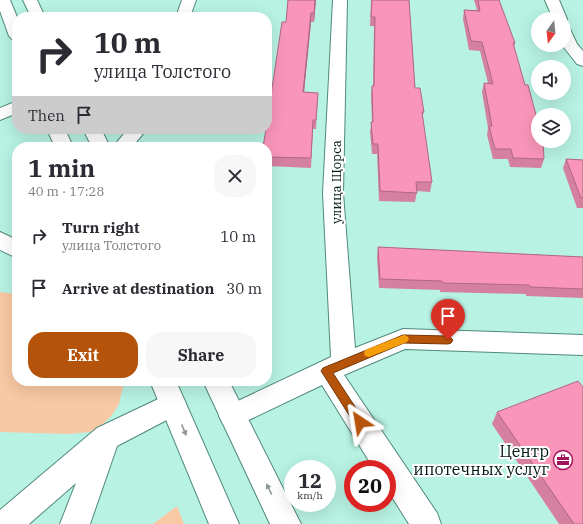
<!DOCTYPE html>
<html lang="en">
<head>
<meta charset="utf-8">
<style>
  body { margin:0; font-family:"IBM Plex Serif",serif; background:#f7f7f7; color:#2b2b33; height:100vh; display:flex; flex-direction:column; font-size:15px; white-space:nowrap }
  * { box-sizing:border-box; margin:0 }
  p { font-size:13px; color:#7c7c81 }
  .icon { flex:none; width:22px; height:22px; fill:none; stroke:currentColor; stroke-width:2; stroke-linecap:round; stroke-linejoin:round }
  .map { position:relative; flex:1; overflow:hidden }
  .details { position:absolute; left:12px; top:142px; width:260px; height:244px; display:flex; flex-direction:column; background:#fff; border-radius:16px; box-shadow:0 4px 16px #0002 }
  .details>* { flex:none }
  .hud { position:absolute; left:12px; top:12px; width:260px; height:122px; border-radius:16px; box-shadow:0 4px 16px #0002; background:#fff; color:#2b2b33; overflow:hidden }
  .needle { width:26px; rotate:195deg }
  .controls { position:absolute; left:531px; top:12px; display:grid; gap:8px }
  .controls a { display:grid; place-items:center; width:40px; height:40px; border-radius:50%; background:#fff; box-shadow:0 4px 16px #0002; font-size:20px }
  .speed { position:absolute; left:284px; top:460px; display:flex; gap:8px; font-size:20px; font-weight:700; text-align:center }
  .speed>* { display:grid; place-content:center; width:52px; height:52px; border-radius:50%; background:#fff; box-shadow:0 4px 16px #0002; line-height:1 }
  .speed small { font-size:10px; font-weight:400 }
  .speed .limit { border:6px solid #d22; background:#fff; color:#111 }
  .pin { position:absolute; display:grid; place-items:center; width:34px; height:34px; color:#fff; margin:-41px -17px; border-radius:50% 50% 50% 0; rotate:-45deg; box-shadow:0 0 4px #0007 }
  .pin .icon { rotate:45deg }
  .me { position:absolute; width:44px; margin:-22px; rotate:327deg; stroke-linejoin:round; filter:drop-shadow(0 0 3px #0008) }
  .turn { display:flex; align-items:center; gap:14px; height:84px; padding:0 16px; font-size:18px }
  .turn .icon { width:52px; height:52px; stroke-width:2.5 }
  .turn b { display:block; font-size:28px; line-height:34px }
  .then { display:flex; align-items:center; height:38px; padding:0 16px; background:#0003; gap:8px; font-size:15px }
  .round { display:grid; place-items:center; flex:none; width:42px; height:42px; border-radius:16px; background:#f7f7f7 }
  .head { display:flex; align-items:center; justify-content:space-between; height:68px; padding:0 16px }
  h1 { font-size:24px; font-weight:700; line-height:30px }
  .button { display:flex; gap:8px; margin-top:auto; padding:8px 16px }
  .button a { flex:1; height:46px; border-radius:16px; background:#b45309; color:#fff; font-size:16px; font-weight:700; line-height:46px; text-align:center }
  .button a+a { background:#f7f7f7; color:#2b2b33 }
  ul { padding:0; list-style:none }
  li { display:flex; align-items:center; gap:12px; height:52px; padding:0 16px }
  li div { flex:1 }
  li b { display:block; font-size:15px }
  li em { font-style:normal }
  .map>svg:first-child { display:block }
  .green { fill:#f9c8a4 }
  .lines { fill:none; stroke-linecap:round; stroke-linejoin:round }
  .minor-casing { stroke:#51897c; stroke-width:2 }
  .major-casing { stroke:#51897c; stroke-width:2 }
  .minor { fill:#fff; fill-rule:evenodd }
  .major { fill:#fff; fill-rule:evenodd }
  .wall { fill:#d5809f }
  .shaded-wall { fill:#ae6882 }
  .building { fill:#f895b9; stroke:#ae6882 }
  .oneway { fill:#8e9896 }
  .route { fill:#b45309; stroke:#753606 }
  .slow { fill:#f59e0b }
  .labels { text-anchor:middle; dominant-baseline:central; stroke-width:4; stroke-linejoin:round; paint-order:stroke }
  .street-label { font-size:13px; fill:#031a15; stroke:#fff }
  .near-poi-label { font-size:16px; fill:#031a15; stroke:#fff; text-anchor:end }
</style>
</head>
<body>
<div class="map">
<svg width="583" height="524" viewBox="0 0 583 524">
  <rect width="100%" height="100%" fill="#b7f2e3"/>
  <g class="green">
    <path d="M0 292 17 294V381H121L123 387 119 404 112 415 102 425 90 432 69 434 0 432Z"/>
    <path d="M177 506 184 524H153Z"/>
  </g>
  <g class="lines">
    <g class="minor-casing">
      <g id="minor">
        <path d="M182 0H196L190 17H176Z"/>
        <path d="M333 0H347L343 193 355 348 403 329 583 335V355L405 349 344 375 437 513 441 524H409L387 489V469H374L322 385 232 428 223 424 219 416 223 408 331 357 323 193Z"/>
        <path d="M545 0H559L567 19 565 22 564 19H553Z"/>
        <path d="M564 26 569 27 577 44 583 51V66L577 64 562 45H564Z"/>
        <path d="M17 101V113L0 120V108Z"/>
        <path d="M128 129H147L132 147H113Z"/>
        <path d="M0 232 17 240V258L0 250Z"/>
        <path d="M173 392 182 396 186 404 182 412 117 446 90 524H60L76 483 29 524H0V510L97 428Z"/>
      </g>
    </g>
    <g class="major-casing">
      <g id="major">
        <path d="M0 0H10L17 17V41L12 39 9 36 0 11Z"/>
        <path d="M23 0H37L45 17H31Z"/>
        <path d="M47 129H65L73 147H55Z"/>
        <path d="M83 129H101L110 147H92Z"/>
        <path d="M150 381H176L239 524H209Z"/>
        <path d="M203 381H229L301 524H270Z"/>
      </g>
    </g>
    <use href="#minor" class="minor"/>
    <use href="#major" class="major"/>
  </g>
  <g class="wall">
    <path d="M288 0H316L314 22H311L304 92 318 93 316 129H313L311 168 267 166V147L286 22Z"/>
    <path d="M371 0H409L415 88 424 112 422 118 432 182 430 192 417 191 415 202 379 201 377 154H372L370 131 372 122 371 95 372 86H373L374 26H370Z"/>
    <path d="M474 0H499L515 43 514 47 544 159 541 168 510 167 508 159H493L487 135 488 128 482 92 484 83H488L480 51 469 50 463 19 464 10H477Z"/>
    <path d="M566 159 583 160V208H577L563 168Z"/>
    <path d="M378 247 583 257V298L526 296V294L440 292V290L379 288 377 257Z"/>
    <path d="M497 412 583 524H559L492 424Z"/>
  </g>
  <g class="shaded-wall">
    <path d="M315 0H316L314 22V13Z"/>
    <path d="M311 13V22L303 102V92Z"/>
  </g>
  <g class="building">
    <path d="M288 0H315L314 13H311L303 92 318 93 316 120H313L311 158 267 157V147H263L266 129H267V121L282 22H286Z"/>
    <path d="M372 0H409L415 88H420L424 112H422L432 182H416L417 193 380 191 378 144H373L371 122H373L372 86H374L375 17H371Z"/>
    <path d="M478 0H499L515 43H513L525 85H528L538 122V141H543L544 159 513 158 511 149H495L489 126H492L484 83 493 84 482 42 471 41 464 10 480 11Z"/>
    <path d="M566 159 583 160V198H581Z"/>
    <path d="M378 247 583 257V289L530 287 529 285 443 283 442 281 380 279Z"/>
    <path d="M578 381 583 387V524H574L497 412Z"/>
  </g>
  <defs><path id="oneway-solid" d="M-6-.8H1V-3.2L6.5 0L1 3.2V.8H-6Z"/></defs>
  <g class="oneway">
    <use href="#oneway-solid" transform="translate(184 430) rotate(67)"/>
    <use href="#oneway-solid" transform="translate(269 489) rotate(-116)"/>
  </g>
  <path class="route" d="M403 335 448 336 451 338 453 340 451 343 448 344 404 343 333 373 365 422 364 426 360 427 356 426 323 374 321 371 323 368Z"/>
  <path class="slow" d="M404 335 407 336 409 339 407 342 369 357 365 356 364 353 365 350Z"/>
  <defs>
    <g id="office-ring" transform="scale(1)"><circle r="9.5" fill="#fff" stroke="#a1135b" stroke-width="1.5"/><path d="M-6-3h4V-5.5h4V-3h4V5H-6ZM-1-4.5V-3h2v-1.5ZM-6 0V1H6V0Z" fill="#a1135b"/></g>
  </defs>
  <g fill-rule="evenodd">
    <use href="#office-ring" x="563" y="460"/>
  </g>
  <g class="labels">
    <g class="street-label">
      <text transform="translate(336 182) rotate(-90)">улица Щорса</text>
    </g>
    <g class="near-poi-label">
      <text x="549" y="451">Центр<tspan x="549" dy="18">ипотечных услуг</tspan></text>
    </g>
  </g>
</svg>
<div class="controls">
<a><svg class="needle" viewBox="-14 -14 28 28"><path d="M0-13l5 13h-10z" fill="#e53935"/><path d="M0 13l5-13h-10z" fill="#7c7c81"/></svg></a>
<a><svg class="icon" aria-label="sound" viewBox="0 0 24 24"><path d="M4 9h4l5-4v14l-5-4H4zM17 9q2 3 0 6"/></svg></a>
<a><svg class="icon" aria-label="layers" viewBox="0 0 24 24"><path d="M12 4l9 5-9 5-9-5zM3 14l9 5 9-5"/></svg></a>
</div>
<div class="speed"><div>12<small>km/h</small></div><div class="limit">20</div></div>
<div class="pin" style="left:448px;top:340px;background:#d93025"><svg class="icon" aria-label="arrive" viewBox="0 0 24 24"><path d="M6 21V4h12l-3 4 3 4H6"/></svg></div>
<svg class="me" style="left:360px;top:422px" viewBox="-20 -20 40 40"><path d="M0-17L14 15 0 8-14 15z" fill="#b45309" stroke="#fff" stroke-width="4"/></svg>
<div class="hud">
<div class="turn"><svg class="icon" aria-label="right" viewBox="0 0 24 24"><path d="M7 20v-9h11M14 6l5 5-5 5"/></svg><div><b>10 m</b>улица Толстого</div></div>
<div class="then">Then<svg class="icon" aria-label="arrive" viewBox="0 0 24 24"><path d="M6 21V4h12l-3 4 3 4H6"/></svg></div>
</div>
<section class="details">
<div class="head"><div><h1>1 min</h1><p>40 m · 17:28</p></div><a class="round"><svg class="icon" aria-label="close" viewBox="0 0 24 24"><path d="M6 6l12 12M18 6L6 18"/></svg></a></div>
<ul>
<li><svg class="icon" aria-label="right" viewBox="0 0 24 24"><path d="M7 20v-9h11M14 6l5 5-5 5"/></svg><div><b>Turn right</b><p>улица Толстого</p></div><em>10 m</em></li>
<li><svg class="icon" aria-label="arrive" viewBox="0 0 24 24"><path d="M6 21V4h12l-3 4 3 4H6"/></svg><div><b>Arrive at destination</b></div><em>30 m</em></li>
</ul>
<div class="button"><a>Exit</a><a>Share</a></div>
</section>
</div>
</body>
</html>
